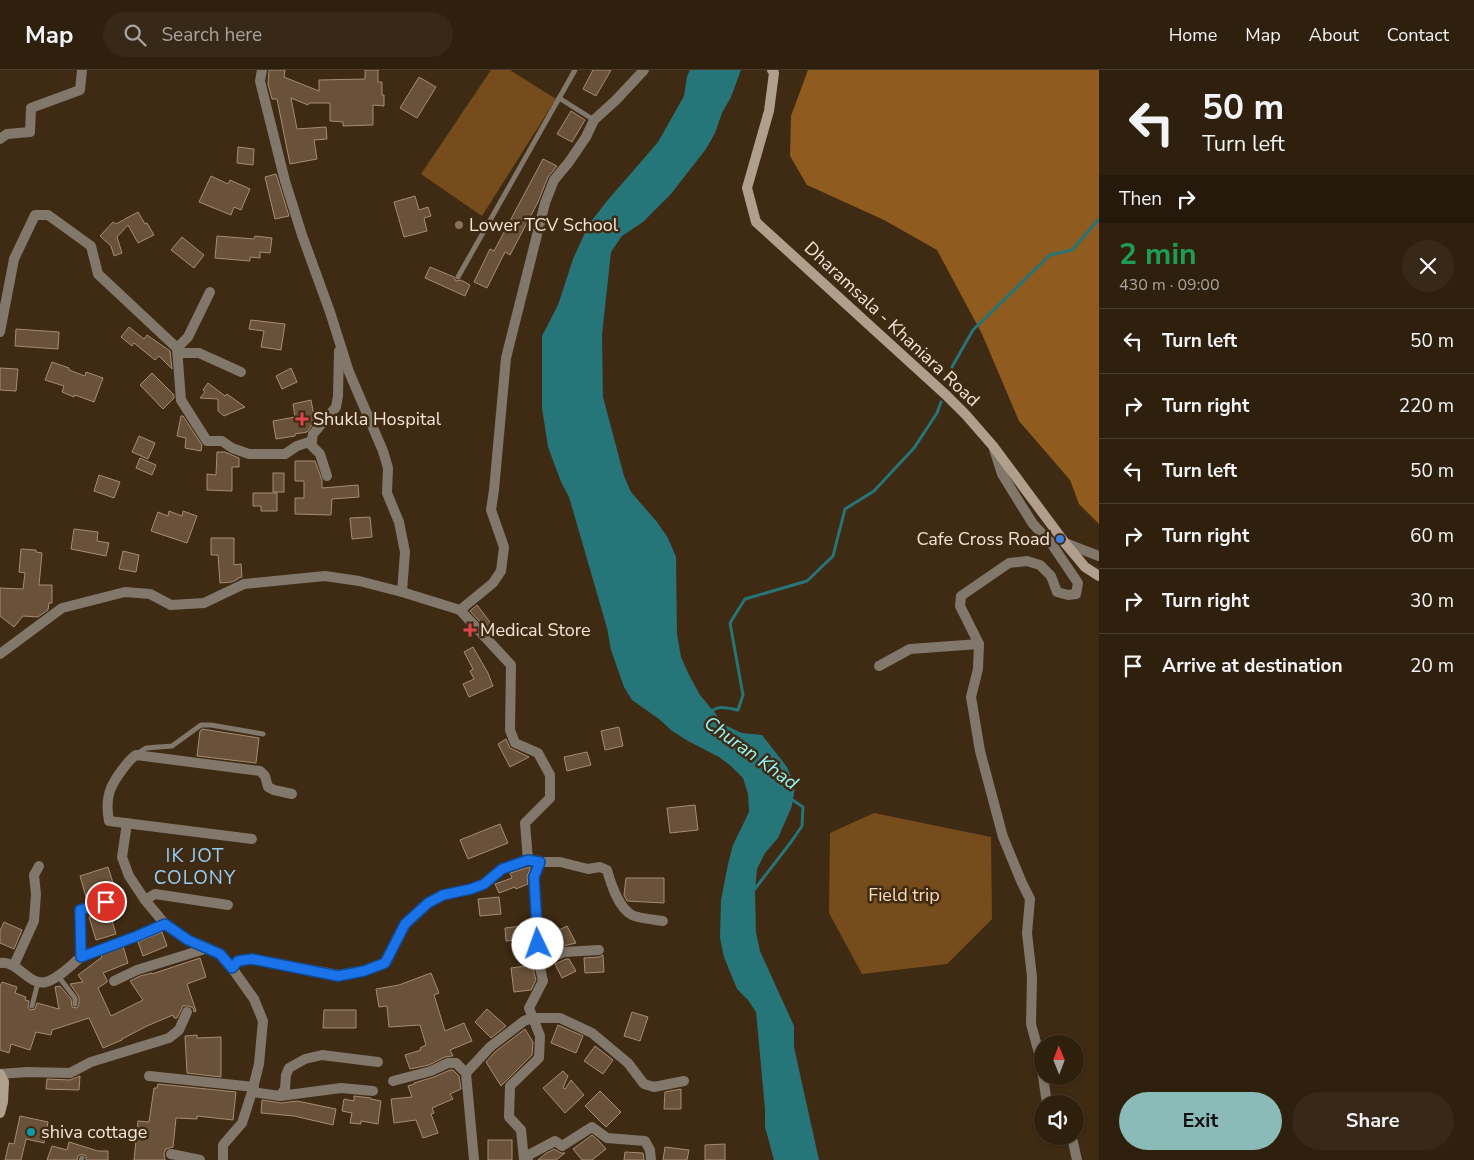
<!DOCTYPE html>
<html lang="en">
<head>
<meta charset="utf-8">
<style>
  body { margin:0; font-family:"Nunito Sans",sans-serif; background:#372817; color:#f1f3f6; height:100vh; display:flex; flex-direction:column; font-size:19px; white-space:nowrap }
  * { box-sizing:border-box; margin:0 }
  p { font-size:16px; color:#a7a39e }
  .icon { flex:none; width:28px; height:28px; fill:none; stroke:currentColor; stroke-width:2; stroke-linecap:round; stroke-linejoin:round }
  .map { position:relative; flex:1; overflow:hidden }
  .drawer { display:flex; flex-direction:column; background:#2f200e; width:375px }
  .drawer>* { flex:none }
  .guide { background:#2f200e; color:#f1f3f6; overflow:hidden }
  .needle { width:32px; rotate:359deg }
  .buttons { position:absolute; left:1034px; top:965px; display:grid; gap:10px }
  .buttons a { display:grid; place-items:center; width:50px; height:50px; border-radius:50%; background:#2f200e; box-shadow:0 1px 4px #0004,0 0 0 1px #4a3e2e; font-size:25px }
  .pin { position:absolute; display:grid; place-items:center; width:42px; height:42px; color:#fff; margin:-21px; border:2px solid #fff; border-radius:50%; box-shadow:0 1px 5px #0007 }
  .me { position:absolute; width:55px; margin:-28px; rotate:357deg; stroke-linejoin:round; filter:drop-shadow(0 0 4px #0008) }
  .turn { display:flex; align-items:center; gap:18px; height:105px; padding:0 20px; font-size:22px }
  .turn .icon { width:65px; height:65px; stroke-width:2.5 }
  .turn b { display:block; font-size:35px; line-height:42px }
  .then { display:flex; align-items:center; height:48px; padding:0 20px; background:#0003; gap:10px; font-size:19px }
  .round { display:grid; place-items:center; flex:none; width:52px; height:52px; border-radius:26px; background:#372817 }
  .headline { display:flex; align-items:center; justify-content:space-between; height:85px; padding:0 20px }
  h1 { font-size:30px; font-weight:700; line-height:38px; color:#1e9e55 }
  .cta { display:flex; gap:10px; margin-top:auto; padding:10px 20px }
  .cta a { flex:1; height:58px; border-radius:30px; background:#8bbbb9; color:#111; font-size:20px; font-weight:700; line-height:58px; text-align:center }
  .cta a+a { background:#372817; color:#f1f3f6 }
  ul { padding:0; list-style:none }
  li { display:flex; align-items:center; gap:15px; height:65px; padding:0 20px; border-top:1px solid #4a3e2e }
  li div { flex:1 }
  li b { display:block; font-size:19px }
  li em { font-style:normal }
  header { display:flex; align-items:center; gap:30px; box-sizing:border-box; height:70px; padding:0 25px; background:#2f200e; border-bottom:1px solid #4a3e2e }
  header strong { font-size:24px }
  nav { display:flex; gap:28px; margin-inline-start:auto; font-size:18px }
  .search { width:350px; height:45px; background:#372817; display:flex; align-items:center; gap:12px; box-sizing:border-box; padding:0 18px; border-radius:28px; color:#a7a39e; font-size:19px }
  main { display:flex; flex:1; min-height:0 }
  .map>svg:first-child { display:block }
  .green { fill:#764c1c }
  .forest { fill:#8f5b1f }
  .water { fill:#267578 }
  .lines { fill:none; stroke-linecap:round; stroke-linejoin:round }
  .stream { stroke:#267578; stroke-width:3 }
  .building { fill:#69513a; stroke:#a68c73 }
  .lane { stroke:#81776b; stroke-width:5 }
  .street { stroke:#81776b; stroke-width:10 }
  .secondary { stroke:#b09f8d; stroke-width:10 }
  .route-casing { stroke:#114b97; stroke-width:12 }
  .route { stroke:#1a73e8; stroke-width:9 }
  .education-dot { fill:#8d6e63; stroke:#3f2a13; stroke-width:2 }
  .health-dot { fill:#e0444e; stroke:#3f2a13; stroke-width:2 }
  .shop-dot { fill:#3f7fe0; stroke:#3f2a13; stroke-width:2 }
  .culture-dot { fill:#0f9aa8; stroke:#3f2a13; stroke-width:2 }
  .labels { text-anchor:middle; dominant-baseline:central; stroke-width:5; stroke-linejoin:round; paint-order:stroke }
  .poi-label { font-size:18px; fill:#f4e5d8; stroke:#3f2a13; text-anchor:start }
  .street-label { font-size:18px; fill:#f4e5d8; stroke:#3f2a13 }
  .park-label { font-size:18px; fill:#ffdab7; stroke:#3f2a13 }
  .water-label { font-size:19px; font-style:italic; fill:#94f6f9; stroke:#3f2a13 }
  .neighbourhood-label { font-size:19px; letter-spacing:1px; fill:#95ccf4; stroke:#3f2a13 }
</style>
</head>
<body>
<header>
<strong>Map</strong>
<div class="search"><svg class="icon" aria-label="search" viewBox="0 0 24 24"><circle cx="10" cy="10" r="6"/><path d="M15 15l6 6"/></svg>Search here</div>
<nav><a>Home</a><a>Map</a><a>About</a><a>Contact</a></nav>
</header>
<main>
<div class="map">
<svg width="1099" height="1090" viewBox="0 0 1099 1090">
  <rect width="100%" height="100%" fill="#3f2a13"/>
  <g class="green">
    <path d="M491 0H510L556 29 482 146 421 104Z"/>
    <path d="M874 743 991 767 992 849 947 894 862 904 829 843 830 763Z"/>
  </g>
  <path class="forest" d="M808 0H1099V454L1079 434 1070 410 1019 351 982 264 937 180 884 150 807 115 790 86 791 46Z"/>
  <path class="water" d="M690 0H741L731 27 722 43 715 63 706 79 671 124 643 152 622 166 611 182 602 265 603 327 624 406 631 422 657 452 668 468 676 487 677 564 681 587 689 605 700 625 725 655 742 663 762 665 787 697 795 716 792 736 778 768 765 783 757 799 755 822 756 862 760 881 794 956V977L819 1090H774L765 1057V1039L756 942 748 930 737 919 724 887 720 868 721 830 728 794 733 775 749 742 748 724 743 708 731 696 719 687 688 671 672 661 659 649 632 630 624 617 611 580 607 558 569 427 561 412 548 377 542 338V266L558 235 573 189 589 154 607 131 658 72 684 26 687 6Z"/>
  <g class="lines">
    <g class="stream">
      <path d="M949 305 953 295 973 260 1050 185 1072 180 1099 149"/>
      <path d="M710 643C718 634 727 638 738 640L743 625 730 553 745 529 807 511 833 486 845 439 874 421 914 378 937 343 941 332"/>
      <path d="M754 820 791 772 802 756 803 737 791 729"/>
    </g>
  </g>
  <g class="building">
    <path d="M269 0H285L284 7 319 21V10L365 9V0H378V12H382V25H384V36L373 35V55L343 56V52L330 51V33H309L308 35 291 28 297 59 326 57 327 69 314 70 317 89 290 94 277 29H272L268 14Z"/>
    <path d="M593 0H611L596 26 583 19Z"/>
    <path d="M419 7 436 17 417 48 400 38Z"/>
    <path d="M571 41 585 50 572 72 557 64Z"/>
    <path d="M238 77 254 79 253 95 237 93Z"/>
    <path d="M543 89 557 96 548 107 538 132 510 185 505 182 487 218 474 212 490 179 494 181Z"/>
    <path d="M276 104 289 146 275 149 265 107Z"/>
    <path d="M211 106 228 114 230 110 250 119 241 140 234 137 231 145 199 132Z"/>
    <path d="M415 126 419 140 428 137 431 146 424 148 427 161 404 167 394 132Z"/>
    <path d="M138 142 145 154 147 153 154 165 138 173 128 155 117 167 122 183 114 186 111 176 100 166 113 152 116 154Z"/>
    <path d="M217 166 254 169 255 166 272 168 270 183 260 182V188L250 187V191L215 188Z"/>
    <path d="M182 167 204 185 194 198 171 180Z"/>
    <path d="M430 197 454 207 456 211 461 210 470 215 465 226 425 208Z"/>
    <path d="M251 250 285 254 281 280 261 277 264 261 249 259Z"/>
    <path d="M129 257 144 269 147 265 170 281 172 299 159 286 155 290 134 273 132 276 121 267Z"/>
    <path d="M16 259 59 262 58 279 15 276Z"/>
    <path d="M52 292 69 298V300L85 306 86 302 103 308 94 332 75 325 74 327 62 322 64 316 45 310Z"/>
    <path d="M0 298 18 299 16 321 0 320Z"/>
    <path d="M291 298 297 312 282 319 276 306Z"/>
    <path d="M152 303 174 325V328L163 339 140 315Z"/>
    <path d="M208 313 225 326 227 324 245 337 224 346 218 341V329L200 328 205 322 203 320Z"/>
    <path d="M311 330 315 351 307 362 295 364V366L276 369 273 351 295 347 293 334Z"/>
    <path d="M181 346H183L202 375 201 381 185 378 186 368 177 366Z"/>
    <path d="M139 366 155 373 148 389 132 382Z"/>
    <path d="M217 382H225L239 388V397H232V421L207 420V404L216 405Z"/>
    <path d="M140 388 156 395 152 405 136 398Z"/>
    <path d="M295 391H315L322 410V418L358 415 359 427 332 429 331 445 295 444V428H304V411H295Z"/>
    <rect x="273" y="403" width="11" height="19"/>
    <path d="M99 405 120 412 114 428 94 421Z"/>
    <path d="M253 423H277V441H261V436H253Z"/>
    <path d="M169 441 182 446 183 441 197 446 187 473 151 461 158 442 168 446Z"/>
    <path d="M370 447 372 467 352 469 350 448Z"/>
    <path d="M74 459 98 462 97 471 109 473 106 486 71 479Z"/>
    <path d="M211 468H234V495L241 494 242 507 238 508V509L232 512 220 513 218 485H211Z"/>
    <path d="M21 479 36 480V482L42 483 39 515H52V533H49L48 540 38 547 23 546 14 557 0 546V518L23 519 25 503 19 502Z"/>
    <path d="M123 481 139 485 136 502 119 499Z"/>
    <path d="M477 535 496 560 491 564 470 541Z"/>
    <path d="M473 577 488 603 493 616 469 627 463 614 474 609 470 601 473 599 464 582Z"/>
    <path d="M619 657 623 676 605 680 601 661Z"/>
    <path d="M202 659 259 668 256 693 197 686 200 661Z"/>
    <path d="M506 669 510 678 529 687 510 697 498 674Z"/>
    <path d="M587 682 591 695 567 701 564 687Z"/>
    <path d="M695 735 698 760 670 763 667 738Z"/>
    <path d="M500 754 508 773 468 789 460 770Z"/>
    <path d="M108 797 116 822 123 819 126 828 110 834 106 821 86 827 80 806Z"/>
    <path d="M530 797V799L527 807 528 814 516 819 515 817 499 823 495 814 512 808 510 803Z"/>
    <path d="M626 808H664V833L627 831 624 825Z"/>
    <path d="M499 827 501 844 480 846 478 829Z"/>
    <path d="M109 841 116 864 96 870 89 847Z"/>
    <path d="M4 852 22 860 14 879 0 873V861Z"/>
    <path d="M530 855 531 869 506 871 505 858Z"/>
    <path d="M567 856 576 873 559 877 553 863Z"/>
    <path d="M162 862 167 876 143 886 138 872Z"/>
    <path d="M123 876 128 893 103 903 107 910V912L98 918 111 946 143 930 130 911 140 906 152 903V904L200 888 206 907 187 914 196 941 194 942 193 938 189 936H183L177 948H174L173 945 147 956 122 969V970L103 978 89 948 52 960 51 965 36 962 30 980 11 974 9 983 0 980V917L2 912 17 917 15 923 26 927 25 930 29 931 28 937 30 940 35 939 37 933 59 939 55 917 60 916 71 929 72 937 77 938 79 934V927L70 914 83 912 78 905 102 887 100 885Z"/>
    <path d="M603 885 604 902 585 903 584 888 599 887Z"/>
    <path d="M566 889H569L576 901 562 908 555 894Z"/>
    <path d="M532 895 536 910 531 920 514 922 511 898Z"/>
    <path d="M431 903 439 923 434 925 445 961 464 953 472 971 450 980 453 986 445 987 429 995 410 999 405 985 421 980 420 978 426 975 420 955 389 957 387 936 379 937 376 919 399 915Z"/>
    <path d="M487 939 506 956 491 968 475 952Z"/>
    <path d="M324 940H356V958H323Z"/>
    <path d="M632 942 648 947 640 971 624 966Z"/>
    <path d="M558 955 583 966 576 983 551 973Z"/>
    <path d="M525 959 533 972 532 985 501 1016 486 992 495 982Z"/>
    <path d="M197 965V968L221 967V1007L187 1003 185 966Z"/>
    <path d="M595 976 613 990 603 1004 584 991Z"/>
    <path d="M450 1000H453L459 1006 461 1019 450 1024 453 1029 432 1038 434 1043 431 1044 438 1063 423 1068 416 1050 394 1053 391 1029 412 1027 408 1016 414 1014V1013L434 1007Z"/>
    <path d="M563 1001 568 1006 563 1018 565 1019 571 1010 584 1025 565 1043 543 1018Z"/>
    <path d="M80 1006 79 1020 46 1019 47 1009 70 1010Z"/>
    <path d="M158 1014 236 1022 233 1050 197 1046V1049L176 1048 173 1077 166 1079 164 1083 165 1090H134L138 1051 149 1052 154 1018H157Z"/>
    <path d="M681 1019V1039H664L665 1022Z"/>
    <path d="M600 1021 621 1042 606 1057 585 1036Z"/>
    <path d="M354 1026 371 1028V1029L381 1031 378 1054 361 1051V1054L350 1053 352 1043 342 1041 344 1029 354 1031Z"/>
    <path d="M262 1030 281 1033 297 1031 336 1039 333 1055 294 1046 261 1043Z"/>
    <path d="M20 1046 48 1052 44 1073 26 1069 21 1090H5L9 1073 14 1074Z"/>
    <path d="M592 1065 599 1071 606 1079 592 1090H582L573 1079Z"/>
    <rect x="488" y="1070" width="24" height="20"/>
    <path d="M69 1072 98 1081H108V1090H86V1086L82 1084 78 1086 77 1090H47L52 1076 67 1080Z"/>
    <path d="M725 1074V1090H705V1075Z"/>
    <path d="M665 1077 689 1080 687 1090H663Z"/>
    <path d="M554 1079 561 1083H565L556 1090H538L545 1084Z"/>
    <path d="M625 1082 643 1083 644 1090H624Z"/>
  </g>
  <g class="lines">
    <g class="lane">
      <path d="M559 28 594 50"/>
      <path d="M458 207 575 0"/>
      <path d="M138 683 146 678 172 676 201 655H211L263 664"/>
      <path d="M80 840 106 832"/>
      <path d="M82 887 137 866 164 854"/>
      <path d="M58 906 75 928V934"/>
      <path d="M32 936 38 912"/>
      <path d="M81 1090 82 1088"/>
    </g>
    <g class="street">
      <path d="M262 0 260 11 285 111 302 165 330 242 349 302 383 381 388 398 387 423 399 452 405 482 402 522"/>
      <path d="M0 69 7 64 30 62 31 38 80 20 82 0"/>
      <path d="M0 262 14 189 35 145H48L91 176 98 204 177 278 181 330 207 371H222L232 378 249 384H285L297 376 312 371"/>
      <path d="M177 278 188 267 210 222"/>
      <path d="M178 283H199L241 302"/>
      <path d="M994 379 1002 404 1013 422 1033 454 1051 473 1078 513 1076 524 1068 525 1057 522 1051 506 1040 495 1027 491 1009 493 961 526 960 536 979 574 978 599 971 627 980 681 1003 767 1022 813 1030 829 1027 863 1032 907 1031 954 1040 987 1042 1003"/>
      <path d="M327 406 320 384 311 375 313 364 336 337 338 326 339 281"/>
      <path d="M1065 473 1099 486"/>
      <path d="M460 540 511 595 510 660 515 673 538 683 550 705V728L525 753 528 790 541 792 534 807 539 893 543 911 529 938 540 966 539 988 510 1016 509 1047 521 1060 524 1090"/>
      <path d="M0 584 62 538 125 522 150 524 171 535 204 533 244 514 325 506 359 511 402 522 460 540 493 513 501 501 504 477 491 440 494 420 506 288 545 133 554 110 569 92 586 67 594 50 616 30 644 0"/>
      <path d="M879 596 910 579 979 574"/>
      <path d="M127 753 122 787 129 806 145 830 165 854 188 870 208 878 220 884 232 898 254 929 263 951 259 994 252 1022 242 1053 223 1075V1090"/>
      <path d="M252 769 109 751C107 741 107 728 111 718 115 709 128 690 136 685L260 701 265 706 268 717 274 720 292 724"/>
      <path d="M541 792H560L588 799 600 797 607 800C611 814 618 837 632 845 637 848 656 850 663 851"/>
      <path d="M145 830 155 824 228 835"/>
      <path d="M0 893C18 890 28 916 46 912 59 908 71 895 81 887L80 840"/>
      <path d="M539 893 564 882 599 880"/>
      <path d="M14 895 34 851 36 824 34 805 39 796"/>
      <path d="M232 898 238 891 252 889 339 905 364 901 385 893 405 854 428 833 443 825 471 819 484 814 502 799 528 790"/>
      <path d="M114 911 137 900 208 878"/>
      <path d="M0 1004 27 1002 70 1003 91 992 169 968 179 960 187 942"/>
      <path d="M149 1006 254 1017"/>
      <path d="M1043 1006 1047 1034"/>
      <path d="M393 1011 431 1001 448 993H456L466 1003"/>
      <path d="M252 1022 280 1026 341 1018 373 1021"/>
      <path d="M280 1026 285 1019 286 1005 289 998 305 989 322 985 378 992"/>
      <path d="M1069 1066 1073 1072 1077 1090"/>
      <path d="M171 1084 200 1090"/>
      <path d="M474 1090 466 1003 490 977 524 951 532 948H560L592 963 628 993 644 1014 654 1017 684 1011"/>
      <path d="M528 1090 525 1087 555 1071 562 1076 592 1057 607 1068 645 1071 650 1080 651 1090"/>
    </g>
    <g class="secondary">
      <path d="M772 0 774 3 769 41 747 118 756 152 946 325 966 345 993 376 1065 473 1085 497 1099 506"/>
      <path d="M0 1004 4 1012 3 1032 0 1043"/>
    </g>
  </g>
  <g class="lines">
    <g class="route-casing">
      <path id="route" d="M106 832 80 840 81 887 137 866 165 854 188 870 220 884 232 898 238 891 252 889 338 906 364 901 385 893 405 854 428 833 443 825 471 819 484 814 502 799 528 790 540 792 534 807 538 874"/>
    </g>
    <use href="#route" class="route"/>
  </g>
  <circle class="education-dot" cx="459" cy="155" r="5"/>
  <g class="health-dot">
    <path d="M299.5 341.5h5v5h5v5h-5v5h-5v-5h-5v-5h5z"/>
    <path d="M467.5 552.5h5v5h5v5h-5v5h-5v-5h-5v-5h5z"/>
  </g>
  <circle class="shop-dot" cx="1060" cy="469" r="5"/>
  <circle class="culture-dot" cx="31" cy="1062" r="5"/>
  <g class="labels">
    <g class="poi-label">
      <text x="469" y="155">Lower TCV School</text>
      <text x="313" y="349">Shukla Hospital</text>
      <text x="1050" y="469" text-anchor="end">Cafe Cross Road</text>
      <text x="480" y="560">Medical Store</text>
      <text x="41" y="1062">shiva cottage</text>
    </g>
    <g class="street-label">
      <text transform="translate(892 254) rotate(43)">Dharamsala - Khaniara Road</text>
    </g>
    <g class="park-label">
      <text x="904" y="825">Field trip</text>
    </g>
    <g class="water-label">
      <text transform="translate(751 683) rotate(36)">Churan Khad</text>
    </g>
    <g class="neighbourhood-label">
      <text x="195" y="786">IK JOT<tspan x="195" dy="22">COLONY</tspan></text>
    </g>
  </g>
</svg>
<div class="buttons">
<a><svg class="needle" viewBox="-14 -14 28 28"><path d="M0-13l5 13h-10z" fill="#e53935"/><path d="M0 13l5-13h-10z" fill="#a7a39e"/></svg></a>
<a><svg class="icon" aria-label="sound" viewBox="0 0 24 24"><path d="M4 9h4l5-4v14l-5-4H4zM17 9q2 3 0 6"/></svg></a>
</div>
<div class="pin" style="left:106px;top:832px;background:#d93025"><svg class="icon" aria-label="arrive" viewBox="0 0 24 24"><path d="M6 21V4h12l-3 4 3 4H6"/></svg></div>
<svg class="me" style="left:538px;top:874px" viewBox="-20 -20 40 40"><circle r="19" fill="#fff"/><path d="M0-13L10 11 0 6-10 11z" fill="#1a73e8"/></svg>
</div>
<section class="drawer">
<div class="guide">
<div class="turn"><svg class="icon" aria-label="left" viewBox="0 0 24 24"><path d="M17 20v-9H6M10 6l-5 5 5 5"/></svg><div><b>50 m</b>Turn left</div></div>
<div class="then">Then<svg class="icon" aria-label="right" viewBox="0 0 24 24"><path d="M7 20v-9h11M14 6l5 5-5 5"/></svg></div>
</div>
<div class="headline"><div><h1>2 min</h1><p>430 m · 09:00</p></div><a class="round"><svg class="icon" aria-label="close" viewBox="0 0 24 24"><path d="M6 6l12 12M18 6L6 18"/></svg></a></div>
<ul>
<li><svg class="icon" aria-label="left" viewBox="0 0 24 24"><path d="M17 20v-9H6M10 6l-5 5 5 5"/></svg><div><b>Turn left</b></div><em>50 m</em></li>
<li><svg class="icon" aria-label="right" viewBox="0 0 24 24"><path d="M7 20v-9h11M14 6l5 5-5 5"/></svg><div><b>Turn right</b></div><em>220 m</em></li>
<li><svg class="icon" aria-label="left" viewBox="0 0 24 24"><path d="M17 20v-9H6M10 6l-5 5 5 5"/></svg><div><b>Turn left</b></div><em>50 m</em></li>
<li><svg class="icon" aria-label="right" viewBox="0 0 24 24"><path d="M7 20v-9h11M14 6l5 5-5 5"/></svg><div><b>Turn right</b></div><em>60 m</em></li>
<li><svg class="icon" aria-label="right" viewBox="0 0 24 24"><path d="M7 20v-9h11M14 6l5 5-5 5"/></svg><div><b>Turn right</b></div><em>30 m</em></li>
<li><svg class="icon" aria-label="arrive" viewBox="0 0 24 24"><path d="M6 21V4h12l-3 4 3 4H6"/></svg><div><b>Arrive at destination</b></div><em>20 m</em></li>
</ul>
<div class="cta"><a>Exit</a><a>Share</a></div>
</section>
</main>
</body>
</html>
